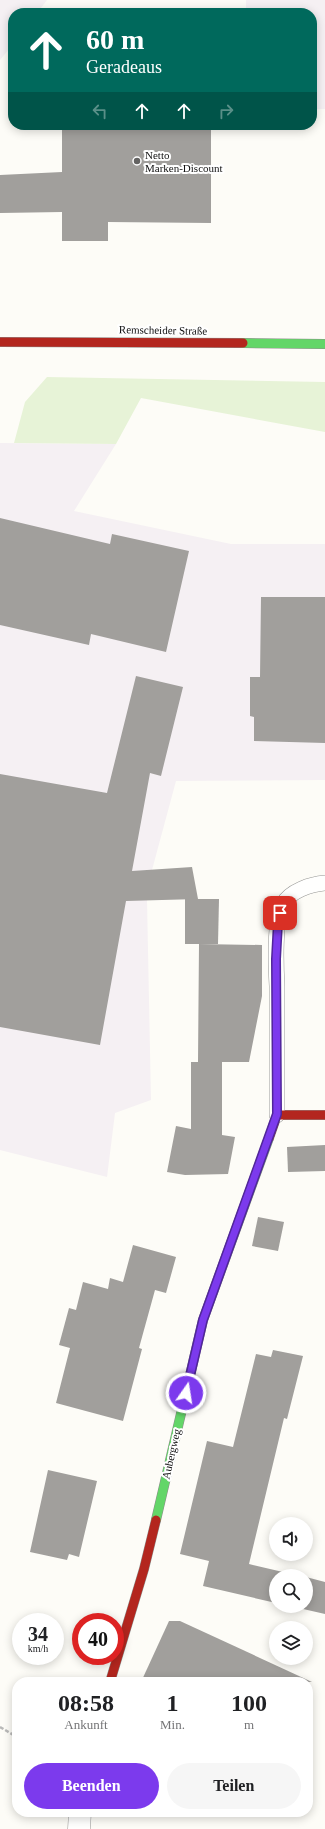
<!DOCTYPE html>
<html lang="de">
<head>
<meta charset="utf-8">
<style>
  body { margin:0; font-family:Georgia,serif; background:#f6f6f6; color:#202124; height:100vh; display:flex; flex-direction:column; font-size:15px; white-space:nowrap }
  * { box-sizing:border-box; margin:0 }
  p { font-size:13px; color:#757577 }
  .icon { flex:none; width:22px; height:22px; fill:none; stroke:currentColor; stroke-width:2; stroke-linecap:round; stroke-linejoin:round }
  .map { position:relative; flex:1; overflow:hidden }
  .drawer { position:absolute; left:12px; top:1677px; width:301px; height:140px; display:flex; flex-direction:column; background:#fff; border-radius:16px; box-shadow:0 2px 10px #0003 }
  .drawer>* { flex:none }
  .banner { position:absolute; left:8px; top:8px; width:309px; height:122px; border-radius:16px; box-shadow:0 2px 10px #0003; background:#00695c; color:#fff; overflow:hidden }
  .buttons { position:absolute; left:269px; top:1517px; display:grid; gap:8px }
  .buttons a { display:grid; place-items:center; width:44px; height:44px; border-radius:50%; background:#fff; box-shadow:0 2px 10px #0003; font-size:20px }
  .speed { position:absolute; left:12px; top:1613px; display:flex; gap:8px; font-size:20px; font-weight:700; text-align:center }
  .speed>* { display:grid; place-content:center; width:52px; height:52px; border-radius:50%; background:#fff; box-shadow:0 2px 10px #0003; line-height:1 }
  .speed small { font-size:10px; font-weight:400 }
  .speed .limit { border:6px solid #d22; background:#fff; color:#111 }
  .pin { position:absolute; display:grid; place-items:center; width:34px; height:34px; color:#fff; margin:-17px; border-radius:8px; box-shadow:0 2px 6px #0006 }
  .me { position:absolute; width:44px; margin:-22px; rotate:13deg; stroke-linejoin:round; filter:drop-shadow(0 0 3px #0008) }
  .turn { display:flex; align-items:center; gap:14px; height:84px; padding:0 12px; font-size:18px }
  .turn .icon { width:52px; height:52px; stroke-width:2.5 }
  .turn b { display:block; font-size:28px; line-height:34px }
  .lanes { display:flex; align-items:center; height:38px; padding:0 12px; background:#0003; justify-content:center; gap:20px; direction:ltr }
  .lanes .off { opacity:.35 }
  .eta { display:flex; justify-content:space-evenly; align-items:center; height:68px; text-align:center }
  .eta b { font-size:24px; font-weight:700; line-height:28px }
  .primary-button { display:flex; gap:8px; margin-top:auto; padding:8px 12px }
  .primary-button a { flex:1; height:46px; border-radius:24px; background:#7c3aed; color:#fff; font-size:16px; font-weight:700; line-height:46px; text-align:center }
  .primary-button a+a { background:#f6f6f6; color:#202124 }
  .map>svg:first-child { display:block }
  .industrial { fill:#f5f0f3 }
  .green { fill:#e7f3d7 }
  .building { fill:#a19f9c }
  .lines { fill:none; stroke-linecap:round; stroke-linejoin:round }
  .lane-casing { stroke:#979795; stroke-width:16 }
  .street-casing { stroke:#979795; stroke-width:23 }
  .fast-casing { stroke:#8e8d8b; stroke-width:10 }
  .jam-casing { stroke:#8e8d8b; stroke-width:10 }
  .path { stroke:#b9b9b8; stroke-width:2.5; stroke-dasharray:4 2; stroke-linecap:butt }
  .lane { stroke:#fffffe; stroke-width:15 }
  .street { stroke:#fffffe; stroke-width:22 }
  .fast { stroke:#63d668; stroke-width:9 }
  .jam { stroke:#b3261e; stroke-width:9 }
  .route-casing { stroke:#51269a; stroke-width:10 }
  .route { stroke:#7c3aed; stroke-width:7 }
  .poi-dot { fill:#646362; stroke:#fff; stroke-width:1.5 }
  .labels { text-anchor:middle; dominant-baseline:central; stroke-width:4; stroke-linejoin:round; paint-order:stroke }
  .poi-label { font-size:11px; fill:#111; stroke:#fff; text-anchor:start }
  .street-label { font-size:11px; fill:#111; stroke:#fff }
</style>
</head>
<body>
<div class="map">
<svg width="325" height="1829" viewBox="0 0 325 1829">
  <rect width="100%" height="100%" fill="#fdfcf7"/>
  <g class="industrial">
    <path d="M0 0H47L37 13H13V44L0 60Z"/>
    <path d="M246 0H325V109H312V13H246Z"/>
    <path d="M0 443 116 444 74 511 231 544H325V780L176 781 152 870 147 900 151 1100 115 1113 107 1177 0 1150Z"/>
  </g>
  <path class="green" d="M47 377 325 382V432L141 398 116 444 14 443 25 402Z"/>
  <g class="building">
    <path d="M62 125H211V223L108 222V241H62V212L0 213V175L62 172Z"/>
    <path d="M0 518 110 544 112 534 189 551 166 652 91 634 89 645 0 625Z"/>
    <path d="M261 597H325V743L254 741V717L250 716V677H260Z"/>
    <path d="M136 676 183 687 161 776 150 773 132 871 192 867 198 899 126 901 100 1045 0 1027V774L107 793Z"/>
    <path d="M185 899H219L218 944H185Z"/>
    <path d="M199 944 262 945V996L249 1062H222V1135L235 1137 228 1174 185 1175 167 1172 176 1126 191 1129V1062H198Z"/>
    <path d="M325 1145V1171L288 1172 287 1147Z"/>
    <path d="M258 1217 284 1222 278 1251 252 1246Z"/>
    <path d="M133 1245 176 1257 166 1293 155 1290 139 1348 142 1349 123 1421 56 1403 70 1348 59 1345 69 1308 76 1310 83 1282 108 1289 110 1278 123 1282Z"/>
    <path d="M273 1350 303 1356 287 1419 284 1418 249 1564 300 1576H276V1603L203 1586 209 1561 180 1554 207 1441 233 1447 256 1354 271 1357Z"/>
    <path d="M48 1470 97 1481 79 1557 69 1554 67 1560 30 1552Z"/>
    <path d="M306 1577 325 1582V1614L290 1606H306Z"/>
    <path d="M169 1621H180L312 1682H141Z"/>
  </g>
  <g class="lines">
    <g class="lane-casing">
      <path id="lane" d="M277 1115C277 1072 277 1029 277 986 276 968 274 919 283 904 290 891 311 884 325 883"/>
    </g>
    <g class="street-casing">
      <path id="street" d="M79 1829 80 1812"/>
    </g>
    <g class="fast-casing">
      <g id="fast">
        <path d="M243 343 325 344"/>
        <path d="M156 1520 203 1320 269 1138"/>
      </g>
    </g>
    <g class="jam-casing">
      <g id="jam">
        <path d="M0 342 243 343"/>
        <path d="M269 1138 277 1115H325"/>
        <path d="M110 1682 144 1569 156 1520"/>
      </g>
    </g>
    <path class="path" d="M0 1727 17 1737"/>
    <use href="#lane" class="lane"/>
    <use href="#street" class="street"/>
    <use href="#fast" class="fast"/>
    <use href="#jam" class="jam"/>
  </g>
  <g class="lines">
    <g class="route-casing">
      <path id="route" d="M186 1393 203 1320 277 1114 276 959 278 922 280 913"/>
    </g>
    <use href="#route" class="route"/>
  </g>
  <circle class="poi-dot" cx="137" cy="161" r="4"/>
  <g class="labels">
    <g class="poi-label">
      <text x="145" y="155">Netto<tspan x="145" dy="13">Marken-Discount</tspan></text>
    </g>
    <g class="street-label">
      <text transform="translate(163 330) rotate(1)">Remscheider Straße</text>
      <text transform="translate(171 1454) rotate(-77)">Aubergweg</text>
    </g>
  </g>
</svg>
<div class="buttons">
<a><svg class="icon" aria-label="sound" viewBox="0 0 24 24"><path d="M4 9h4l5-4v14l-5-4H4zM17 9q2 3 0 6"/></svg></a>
<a><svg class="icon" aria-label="search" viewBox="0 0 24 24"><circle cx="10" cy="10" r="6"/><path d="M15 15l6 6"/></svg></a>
<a><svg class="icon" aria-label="layers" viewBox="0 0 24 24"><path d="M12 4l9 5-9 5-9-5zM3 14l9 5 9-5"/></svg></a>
</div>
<div class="speed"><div>34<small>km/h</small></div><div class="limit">40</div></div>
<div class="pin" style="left:280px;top:913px;background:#d93025"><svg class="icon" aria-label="arrive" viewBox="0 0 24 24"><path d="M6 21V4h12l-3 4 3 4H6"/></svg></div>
<svg class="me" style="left:186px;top:1393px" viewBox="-20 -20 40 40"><circle r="17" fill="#7c3aed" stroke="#fff" stroke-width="3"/><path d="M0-11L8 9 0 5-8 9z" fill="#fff"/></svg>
<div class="banner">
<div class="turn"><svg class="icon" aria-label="ahead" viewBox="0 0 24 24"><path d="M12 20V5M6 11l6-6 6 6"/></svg><div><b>60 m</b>Geradeaus</div></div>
<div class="lanes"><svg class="icon off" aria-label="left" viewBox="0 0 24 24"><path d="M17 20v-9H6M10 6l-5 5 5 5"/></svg><svg class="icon" aria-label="ahead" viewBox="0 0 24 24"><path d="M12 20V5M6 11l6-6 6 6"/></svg><svg class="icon" aria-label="ahead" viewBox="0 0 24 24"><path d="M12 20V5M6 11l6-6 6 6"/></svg><svg class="icon off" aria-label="right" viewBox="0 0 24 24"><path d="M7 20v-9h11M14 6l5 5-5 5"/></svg></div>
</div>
<section class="drawer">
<div class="eta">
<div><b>08:58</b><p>Ankunft</p></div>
<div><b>1</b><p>Min.</p></div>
<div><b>100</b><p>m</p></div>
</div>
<div class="primary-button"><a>Beenden</a><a>Teilen</a></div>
</section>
</div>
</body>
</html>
